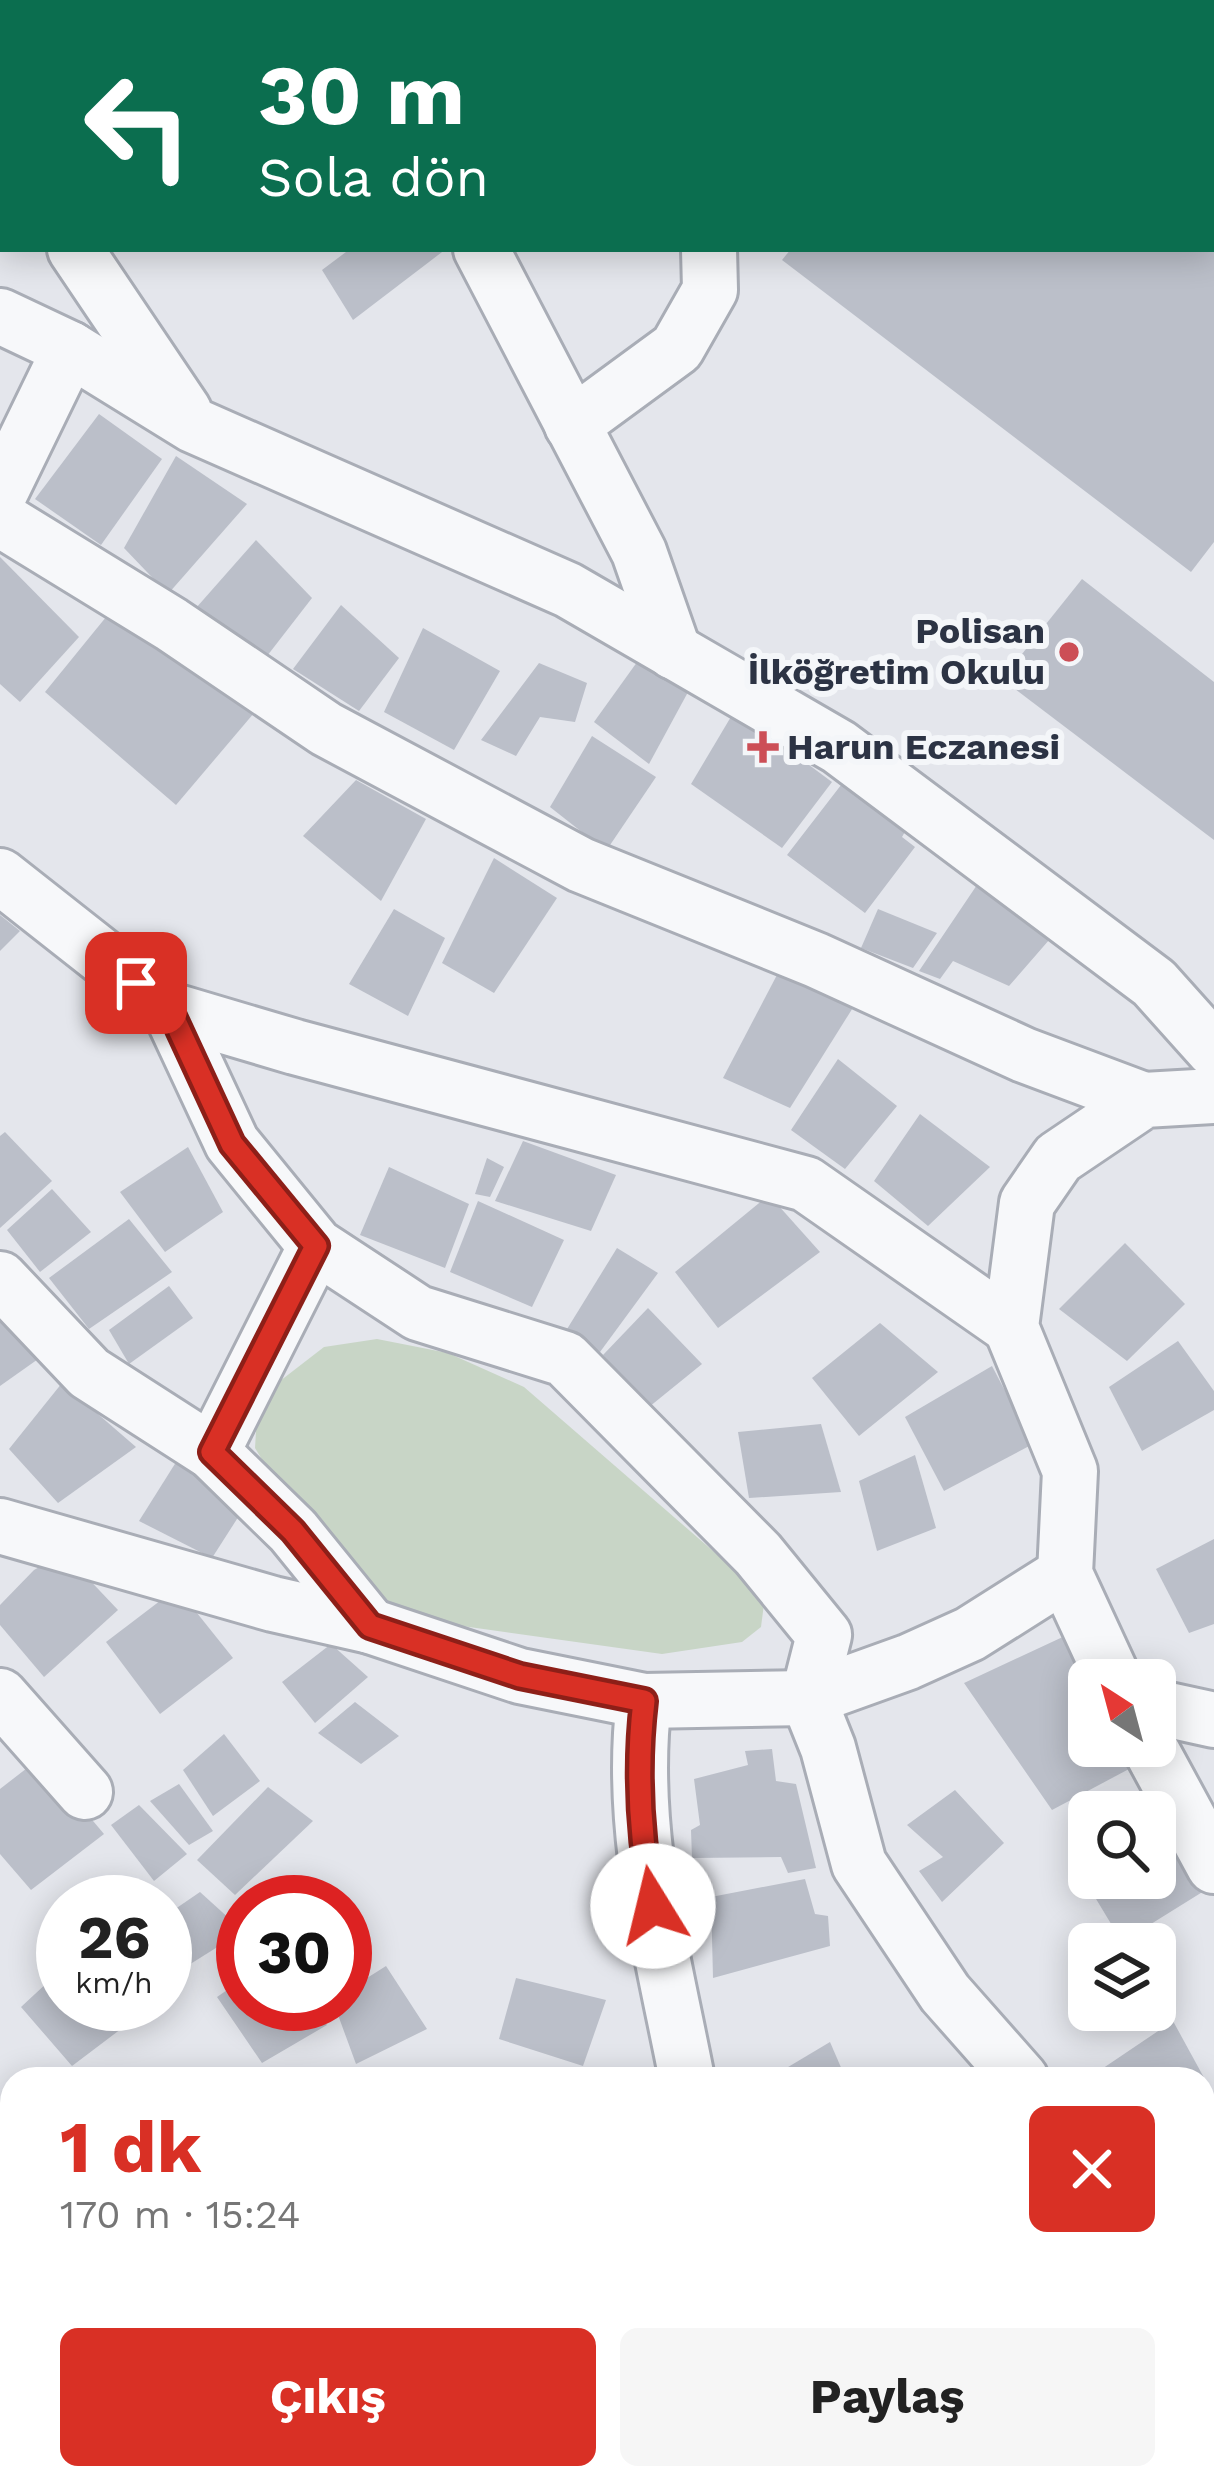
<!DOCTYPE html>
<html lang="tr">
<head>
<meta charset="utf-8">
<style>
  body { margin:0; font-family:"Work Sans",sans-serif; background:#f6f6f6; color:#222; height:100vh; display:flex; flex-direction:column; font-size:45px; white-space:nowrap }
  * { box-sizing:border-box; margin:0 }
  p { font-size:39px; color:#767676 }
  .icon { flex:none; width:66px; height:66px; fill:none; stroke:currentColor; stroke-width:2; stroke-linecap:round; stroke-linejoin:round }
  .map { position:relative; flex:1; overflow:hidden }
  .side { position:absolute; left:0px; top:2067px; width:1215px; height:423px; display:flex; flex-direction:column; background:#fff; border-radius:36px 36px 0 0; box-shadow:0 6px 30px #0003 }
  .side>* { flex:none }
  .hud { position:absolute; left:0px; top:0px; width:1215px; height:252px; box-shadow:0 6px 30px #0003; background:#0b6e4f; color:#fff; overflow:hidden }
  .needle { width:78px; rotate:324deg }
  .buttons { position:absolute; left:1068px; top:1659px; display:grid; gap:24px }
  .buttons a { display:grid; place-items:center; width:108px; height:108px; border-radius:18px; background:#fff; box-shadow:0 6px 30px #0003; font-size:60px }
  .speed { position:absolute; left:36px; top:1875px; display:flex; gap:24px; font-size:60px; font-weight:700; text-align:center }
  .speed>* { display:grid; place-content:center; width:156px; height:156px; border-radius:50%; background:#fff; box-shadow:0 6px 30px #0003; line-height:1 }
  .speed small { font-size:30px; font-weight:400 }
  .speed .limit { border:18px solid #d22; background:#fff; color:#111 }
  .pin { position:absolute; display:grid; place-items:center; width:102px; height:102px; color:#fff; margin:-51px; border-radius:24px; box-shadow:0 6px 18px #0006 }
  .me { position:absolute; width:132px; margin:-66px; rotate:351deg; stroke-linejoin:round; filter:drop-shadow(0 0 9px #0008) }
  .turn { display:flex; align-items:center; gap:42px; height:252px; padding:0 60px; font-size:54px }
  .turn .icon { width:156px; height:156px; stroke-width:2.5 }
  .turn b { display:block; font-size:84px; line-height:102px }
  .round { display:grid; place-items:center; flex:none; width:126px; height:126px; border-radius:18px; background:#f6f6f6 }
  .head { display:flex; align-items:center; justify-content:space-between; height:204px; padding:0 60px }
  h1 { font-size:72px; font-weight:700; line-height:90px; color:#d93025 }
  .action { display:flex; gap:24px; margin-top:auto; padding:24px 60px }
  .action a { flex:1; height:138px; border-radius:18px; background:#d93025; color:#fff; font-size:48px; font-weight:700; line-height:138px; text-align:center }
  .action a+a { background:#f6f6f6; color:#222 }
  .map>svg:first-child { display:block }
  .green { fill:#c8d5c6 }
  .building { fill:#bbbfc9 }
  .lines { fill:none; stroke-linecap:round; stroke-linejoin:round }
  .minor-casing { stroke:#a9adb6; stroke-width:60 }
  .minor { stroke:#f7f8fa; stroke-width:54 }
  .route-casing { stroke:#8d1f18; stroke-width:30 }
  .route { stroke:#d93025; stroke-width:21 }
  .poi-dot { fill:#cc4e56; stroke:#f4f6f9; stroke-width:4.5 }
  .labels { text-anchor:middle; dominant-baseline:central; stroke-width:12; stroke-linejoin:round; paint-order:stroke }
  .poi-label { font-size:36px; font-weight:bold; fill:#2c3344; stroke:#f4f6f9; text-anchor:end }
</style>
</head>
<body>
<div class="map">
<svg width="1214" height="2489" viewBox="0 0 1214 2489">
  <rect width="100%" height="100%" fill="#e4e6ec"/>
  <path class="green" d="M377 1339 448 1353 524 1387 765 1596 761 1627 742 1642 662 1654 441 1623 369 1594 287 1501 255 1448 258 1398 324 1347Z"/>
  <g class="building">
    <path d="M350 249H446L353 320 322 270Z"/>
    <path d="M791 249H1214V542L1191 572 782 260Z"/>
    <path d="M99 414 162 459 101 545 35 499Z"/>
    <path d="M176 456 247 504 168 594 124 548Z"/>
    <path d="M256 540 312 598 257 669 196 608Z"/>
    <path d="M0 557 79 637 20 702 0 684Z"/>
    <path d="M1082 579 1214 682V840L1002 679Z"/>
    <path d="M341 605 399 658 359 711 293 669Z"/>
    <path d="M115 606 254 713 176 805 45 692Z"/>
    <path d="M423 628 500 671 454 750 384 712Z"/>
    <path d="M645 651 694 681 649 764 594 722Z"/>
    <path d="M539 663 587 683 575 722 540 717 516 756 481 740Z"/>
    <path d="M735 710 832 782 782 848 691 784Z"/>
    <path d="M592 736 656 777 606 851 550 807Z"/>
    <path d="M848 776 911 821 902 837 915 847 865 913 787 855Z"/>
    <path d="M356 780 426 819 381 901 303 836Z"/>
    <path d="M494 858 557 898 494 993 442 963Z"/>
    <path d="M983 876 1056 932 1009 986 953 961 940 979 919 971Z"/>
    <path d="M394 909 445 938 408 1016 349 984Z"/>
    <path d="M878 909 937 933 913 968 861 948Z"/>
    <path d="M0 915 20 931 0 951Z"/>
    <path d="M778 973 854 1006 790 1108 723 1078Z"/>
    <path d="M838 1059 897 1106 845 1169 791 1130Z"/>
    <path d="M920 1114 990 1167 928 1226 874 1181Z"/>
    <path d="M5 1132 52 1181 0 1228V1136Z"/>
    <path d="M523 1141 616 1175 591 1231 495 1201Z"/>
    <path d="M188 1147 223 1212 165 1252 120 1192Z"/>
    <path d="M487 1158 504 1167 490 1197 475 1194Z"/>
    <path d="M389 1167 469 1204 445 1268 360 1235Z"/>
    <path d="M52 1189 91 1232 40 1272 7 1230Z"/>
    <path d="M769 1195 820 1252 718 1328 675 1272Z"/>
    <path d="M478 1201 564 1240 532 1307 450 1272Z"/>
    <path d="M129 1219 172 1272 89 1329 49 1278Z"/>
    <path d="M1125 1243 1185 1304 1127 1361 1059 1309Z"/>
    <path d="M617 1248 658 1273 600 1352 564 1334Z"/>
    <path d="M169 1286 193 1318 129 1364 109 1330Z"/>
    <path d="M648 1308 702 1364 649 1407 603 1355Z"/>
    <path d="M0 1314 41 1357 0 1386Z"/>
    <path d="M880 1323 938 1372 859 1436 812 1378Z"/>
    <path d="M1178 1341 1214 1391V1410L1142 1451 1109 1387Z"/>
    <path d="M992 1366 1033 1444 944 1491 905 1417Z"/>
    <path d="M62 1383 136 1447 58 1503 9 1449Z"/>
    <path d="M821 1424 841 1492 749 1498 738 1432Z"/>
    <path d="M915 1455 936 1528 877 1551 859 1481Z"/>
    <path d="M178 1459 244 1508 212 1558 139 1521Z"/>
    <path d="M1214 1539V1624L1189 1633 1156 1569Z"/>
    <path d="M64 1553 118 1610 44 1677 0 1625V1605L34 1570Z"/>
    <path d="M177 1588 233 1658 160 1714 106 1642Z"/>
    <path d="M1082 1628 1089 1680V1746H1137L1144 1761 1052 1810 964 1683Z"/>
    <path d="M331 1644 368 1677 315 1723 282 1682Z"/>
    <path d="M355 1702 399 1736 361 1764 318 1733Z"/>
    <path d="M224 1734 260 1781 213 1816 183 1770Z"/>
    <path d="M772 1749 776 1781 796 1784 816 1868 788 1873 781 1857 692 1858 691 1830 700 1825 694 1779 748 1765 745 1751Z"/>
    <path d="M40 1758 104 1834 31 1890 0 1854V1789Z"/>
    <path d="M179 1784 213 1831 189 1845 150 1801Z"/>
    <path d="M268 1787 313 1821 235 1895 197 1860Z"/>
    <path d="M955 1790 1004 1843 942 1902 919 1871 943 1857 907 1825Z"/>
    <path d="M139 1805 187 1854 154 1881 111 1825Z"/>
    <path d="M1165 1827 1204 1891 1122 1942 1084 1879 1089 1876 1155 1878V1833Z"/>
    <path d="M805 1879 815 1914 828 1916 830 1946 713 1978 711 1897Z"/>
    <path d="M200 1892 243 1931 168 1978 165 1916Z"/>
    <path d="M386 1966 427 2029 356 2064 334 2004H345V1992Z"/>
    <path d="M63 1968V2004H154L72 2066 21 2007Z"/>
    <path d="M516 1978 606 2000 583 2066 499 2039Z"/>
    <path d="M243 1979V2004H311L327 2025 262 2063 217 1997Z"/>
    <path d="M1173 2021 1214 2096V2115L1203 2123V2079H1087Z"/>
    <path d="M830 2042 846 2079H768Z"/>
    <path d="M1214 2236V2326L1203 2331V2242Z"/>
    <path d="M12 2326V2374L0 2359V2338Z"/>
    <path d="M1214 2416V2489H1160L1161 2478H1203V2418Z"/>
    <path d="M79 2478H160L144 2489H86Z"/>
    <path d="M348 2478H416L414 2489H346Z"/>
    <path d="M486 2478H570L568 2489H483Z"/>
  </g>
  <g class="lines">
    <g class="minor-casing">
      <g id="minor">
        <path d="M345 0 347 3"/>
        <path d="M659 0V3"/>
        <path d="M0 115 3 123"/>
        <path d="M75 249 184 411"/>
        <path d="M481 249 639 552 674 652"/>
        <path d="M0 316 70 349 193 425 568 590 839 747 1154 983 1214 1050"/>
        <path d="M572 425 677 348 710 290 709 249"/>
        <path d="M0 493 70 349"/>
        <path d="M0 519 171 624 326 729 581 865 816 960 1024 1055 1144 1100"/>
        <path d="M0 876 170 1010 295 1047 806 1184 1011 1327"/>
        <path d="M170 1010 232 1143 316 1246 418 1313 565 1359 758 1554 824 1635 808 1698 828 1748 859 1864 945 1993 1021 2079"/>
        <path d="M0 1279 89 1373 212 1452 293 1531 370 1626"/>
        <path d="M212 1452 316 1246"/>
        <path d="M0 1526 273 1604 370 1626 520 1676 644 1701 808 1698 908 1662 970 1634 1065 1574"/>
        <path d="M1114 1680 1065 1574 1070 1471 1011 1327 1027 1203 1058 1158 1144 1100 1214 1096"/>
        <path d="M0 1696 85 1792"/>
        <path d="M644 1701C628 1828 663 1955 687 2079"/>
        <path d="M1155 1707 1214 1720"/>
        <path d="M1149 1746 1214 1866"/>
        <path d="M0 2180 12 2185"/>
        <path d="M236 2478 242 2489"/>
        <path d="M443 2489 448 2478"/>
        <path d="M716 2489 717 2478"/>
        <path d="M1091 2489 1096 2478"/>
      </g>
    </g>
    <use href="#minor" class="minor"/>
  </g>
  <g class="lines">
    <g class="route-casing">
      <path id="route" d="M136 983 170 1010 232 1144 316 1246 212 1452 293 1531 370 1626 520 1676 644 1701C636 1768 640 1839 653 1906"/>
    </g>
    <use href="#route" class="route"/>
  </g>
  <g class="poi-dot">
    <circle cx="1069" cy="652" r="12"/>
    <path d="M757 729h12v12h12v12h-12v12h-12v-12h-12v-12h12z"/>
  </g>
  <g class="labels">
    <g class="poi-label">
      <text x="1045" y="631">Polisan<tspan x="1045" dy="41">İlköğretim Okulu</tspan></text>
      <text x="787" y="747" text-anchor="start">Harun Eczanesi</text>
    </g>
  </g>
</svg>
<div class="buttons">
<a><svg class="needle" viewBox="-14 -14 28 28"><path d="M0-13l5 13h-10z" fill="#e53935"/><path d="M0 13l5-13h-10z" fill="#767676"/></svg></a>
<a><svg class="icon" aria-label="search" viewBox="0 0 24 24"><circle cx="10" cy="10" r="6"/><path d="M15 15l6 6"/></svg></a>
<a><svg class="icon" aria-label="layers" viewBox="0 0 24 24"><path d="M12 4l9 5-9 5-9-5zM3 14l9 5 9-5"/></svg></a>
</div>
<div class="speed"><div>26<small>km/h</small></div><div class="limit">30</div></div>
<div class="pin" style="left:136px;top:983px;background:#d93025"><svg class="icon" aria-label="arrive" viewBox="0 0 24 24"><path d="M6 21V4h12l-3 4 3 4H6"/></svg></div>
<svg class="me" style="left:653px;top:1906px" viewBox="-20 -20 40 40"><circle r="19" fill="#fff"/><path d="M0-13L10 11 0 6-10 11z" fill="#d93025"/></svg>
<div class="hud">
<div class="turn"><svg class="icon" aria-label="left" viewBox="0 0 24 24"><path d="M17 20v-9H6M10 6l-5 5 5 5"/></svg><div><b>30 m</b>Sola dön</div></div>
</div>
<section class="side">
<div class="head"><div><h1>1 dk</h1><p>170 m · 15:24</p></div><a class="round" style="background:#d93025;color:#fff"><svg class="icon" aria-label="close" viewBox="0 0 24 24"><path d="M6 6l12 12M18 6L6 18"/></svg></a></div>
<div class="action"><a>Çıkış</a><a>Paylaş</a></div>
</section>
</div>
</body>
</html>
